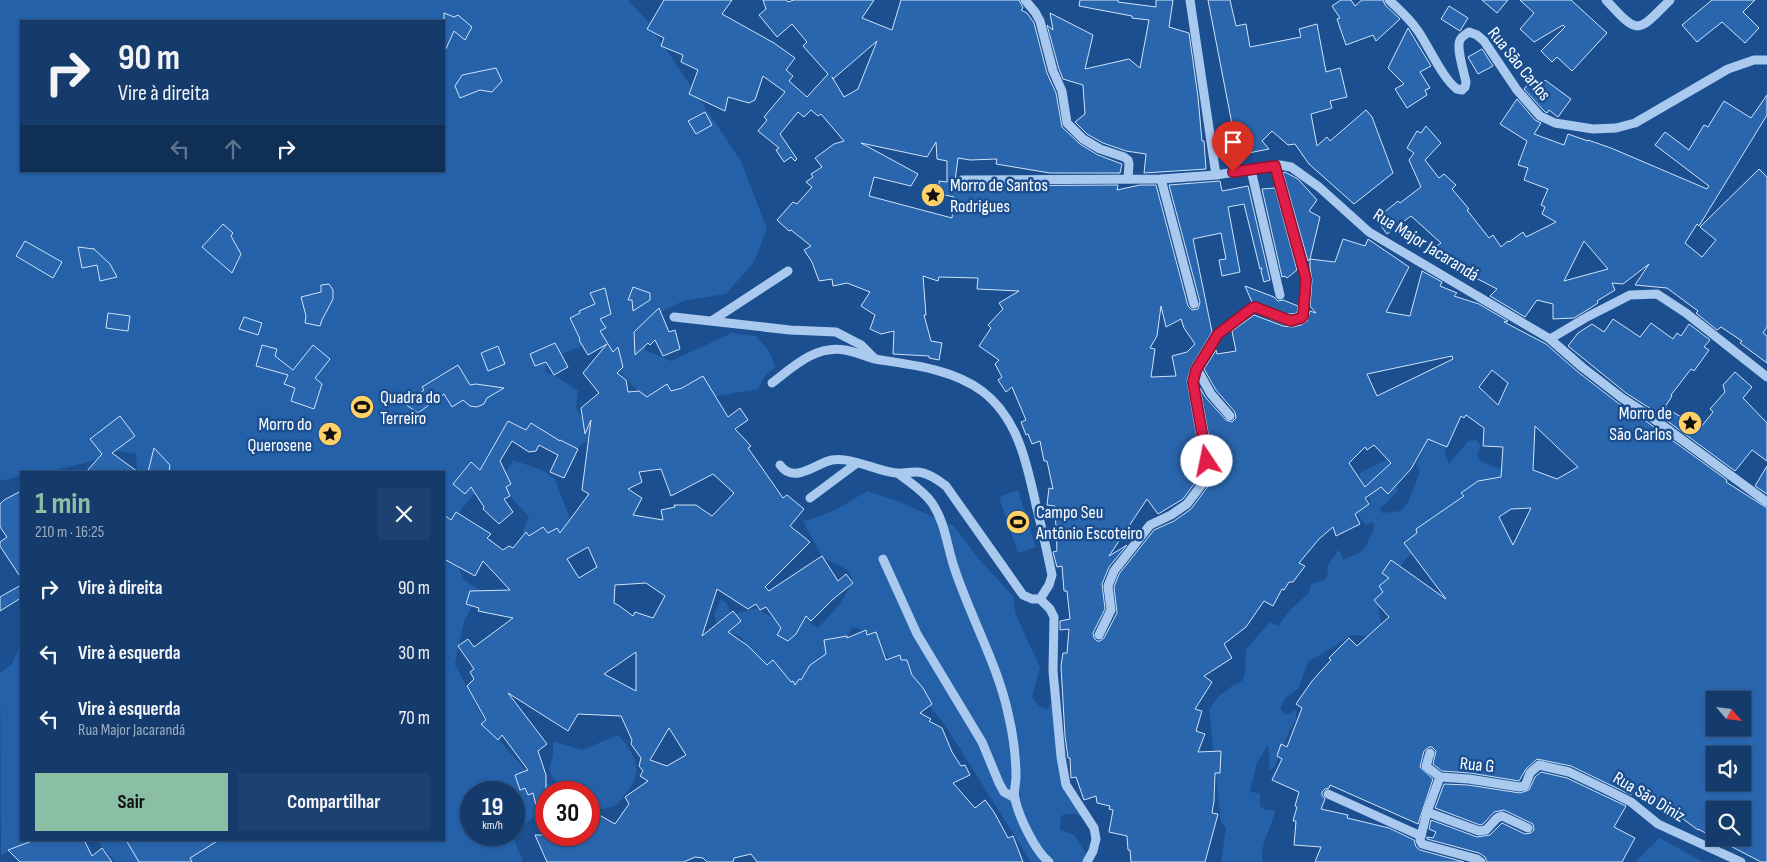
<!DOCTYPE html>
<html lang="pt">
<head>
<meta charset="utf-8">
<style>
  body { margin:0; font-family:"Sofia Sans Condensed",sans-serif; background:#1d4271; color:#f1f3f6; height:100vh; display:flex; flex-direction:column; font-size:19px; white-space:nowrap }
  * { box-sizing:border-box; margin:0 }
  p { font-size:16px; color:#9dadc1 }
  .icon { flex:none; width:28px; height:28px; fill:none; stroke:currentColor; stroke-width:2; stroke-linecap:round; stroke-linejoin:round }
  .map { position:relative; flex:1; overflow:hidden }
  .side { position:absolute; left:20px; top:471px; width:425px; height:370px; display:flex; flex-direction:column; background:#143b6b; border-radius:0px; box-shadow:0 1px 4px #0004,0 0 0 1px #33557e }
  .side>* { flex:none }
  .guide { position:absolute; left:20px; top:20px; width:425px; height:152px; border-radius:0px; box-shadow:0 1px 4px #0004,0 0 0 1px #33557e; background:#143b6b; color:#f1f3f6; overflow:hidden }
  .needle { width:32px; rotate:118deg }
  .buttons { position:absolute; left:1706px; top:691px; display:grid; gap:10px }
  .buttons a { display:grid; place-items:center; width:45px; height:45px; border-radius:0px; background:#143b6b; box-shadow:0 1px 4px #0004,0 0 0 1px #33557e; font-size:25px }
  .speed { position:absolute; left:460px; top:781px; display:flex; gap:10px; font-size:25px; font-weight:700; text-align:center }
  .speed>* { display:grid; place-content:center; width:65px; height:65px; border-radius:50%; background:#143b6b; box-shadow:0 1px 4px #0004,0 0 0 1px #33557e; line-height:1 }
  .speed small { font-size:12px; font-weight:400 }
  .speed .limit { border:8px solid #d22; background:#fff; color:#111 }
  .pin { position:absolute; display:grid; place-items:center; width:42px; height:42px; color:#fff; margin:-51px -21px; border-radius:50% 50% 50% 0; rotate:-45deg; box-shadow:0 0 5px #0007 }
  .pin .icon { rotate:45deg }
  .me { position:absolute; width:55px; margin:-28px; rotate:349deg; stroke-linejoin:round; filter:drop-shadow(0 0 4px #0008) }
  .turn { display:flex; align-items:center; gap:18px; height:105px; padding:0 15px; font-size:22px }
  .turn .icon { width:65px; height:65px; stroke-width:2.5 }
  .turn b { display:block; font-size:35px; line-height:42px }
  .lanes { display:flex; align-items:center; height:48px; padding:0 15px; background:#0003; justify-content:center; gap:25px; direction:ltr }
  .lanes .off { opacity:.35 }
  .round { display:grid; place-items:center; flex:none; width:52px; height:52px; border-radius:0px; background:#1d4271 }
  .head { display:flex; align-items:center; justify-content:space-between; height:85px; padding:0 15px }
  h1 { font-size:30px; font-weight:700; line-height:38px; color:#8abfa5 }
  .button { display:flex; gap:10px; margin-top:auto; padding:10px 15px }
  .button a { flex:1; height:58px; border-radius:0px; background:#8abfa5; color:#111; font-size:20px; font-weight:700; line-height:58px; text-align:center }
  .button a+a { background:#1d4271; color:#f1f3f6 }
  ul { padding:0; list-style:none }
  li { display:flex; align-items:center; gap:15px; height:65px; padding:0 15px }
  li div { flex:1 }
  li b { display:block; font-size:19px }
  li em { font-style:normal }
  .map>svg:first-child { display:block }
  .green { fill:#2461a8; fill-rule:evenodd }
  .building { fill:#2a66ad; stroke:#cfe3fa; fill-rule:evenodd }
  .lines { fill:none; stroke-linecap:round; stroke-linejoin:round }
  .minor { stroke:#a9c9ee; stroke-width:9 }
  .route-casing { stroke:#92132f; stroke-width:12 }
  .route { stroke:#e11d48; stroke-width:9 }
  .labels { text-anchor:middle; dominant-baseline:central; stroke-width:5; stroke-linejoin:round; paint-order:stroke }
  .street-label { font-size:18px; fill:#fff; stroke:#1b4f8f }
  .poi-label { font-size:18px; fill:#fff; stroke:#1b4f8f; text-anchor:start }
</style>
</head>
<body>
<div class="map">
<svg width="1767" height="862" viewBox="0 0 1767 862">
  <rect width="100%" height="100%" fill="#1b4f8f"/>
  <g class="green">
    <path d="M0 0H628L645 18 741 161 767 229 754 262 726 294 683 301 649 318 645 350 671 361 732 333 756 336 769 351 775 367 765 376 758 389 676 403 658 410 632 385 594 342 547 359 546 373 554 375 578 391 576 408 584 421 599 415 611 430 585 442 572 451 543 440 508 441 494 465 505 474 513 460 542 470 555 479 572 525 560 533 530 545 523 531 529 517 498 483 486 480 456 516 444 524V472H137L136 454 113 450 93 461 52 471 21 472V476L0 481ZM21 21H444V171H21Z"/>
    <path d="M1434 427 1447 438 1445 454 1449 464 1468 441 1476 440 1481 446 1477 455 1481 461 1504 471 1507 489 1406 558 1380 599 1379 613 1383 630 1373 642 1365 636 1353 635 1308 662 1298 689 1285 698 1280 709 1286 715 1296 710V720L1289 732 1274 768 1268 770 1270 759 1268 745 1257 763 1250 792 1260 793V806L1266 810H1275C1272 828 1259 845 1263 862H1221L1226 828 1221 823 1209 709 1219 696 1232 686 1242 681 1245 674 1246 649 1270 622 1278 626 1290 610 1309 593 1311 584 1324 580 1328 575 1327 567 1339 549 1343 560C1350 557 1361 553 1366 546 1369 541 1370 535 1374 530L1373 522 1366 525 1355 512 1371 502 1360 482V473L1391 457 1398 490 1388 502 1379 508 1382 513 1401 511 1408 502 1420 472 1416 465Z"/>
    <path d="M1018 490 1036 547 1018 553 999 497Z"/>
    <path d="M867 491 900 502 954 526 978 558 1013 596 1016 615 1040 667 1032 697 1038 705 1047 710 1054 696 1065 768 1084 819C1075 813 1071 812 1061 816L1060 830 1074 835 1089 857 1088 862H1031L945 725 867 632 853 627 837 655 802 687 783 680 745 647 742 637 719 629 714 615 721 599 727 604 732 615 756 608 773 618 783 620 805 605 812 617 811 624 818 628 840 604 853 582 848 570 823 558 803 521C827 516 846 504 867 491Z"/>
    <path d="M444 534 464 580 481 591 464 621 455 664 487 726 528 773 560 790 549 770 553 755V741L582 750 618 735C635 754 645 772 626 793 623 797 619 803 616 805 609 808 597 809 589 811V792H546V813L535 816 514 833V792H471V835H512L523 861 521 862H115L97 840H444Z"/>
    <path d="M21 643V840H34L1 855 0 673 12 664Z"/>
    <path d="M1660 838 1703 862H1635Z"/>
  </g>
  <g class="building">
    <path d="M664 0H732L722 14 774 43 795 58 786 70 793 76 789 81 807 97 828 74 803 46 807 42 792 24 777 37 759 15 766 9 763 0H786L788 2 794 0H874L862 18 892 30 901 0H1019L1023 8 1021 10 1027 13 1034 23 1047 73 1056 93 1062 127 1080 144 1098 155 1122 164 1120 173H1050L996 164 997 159 970 160 958 158 955 181 962 186 1118 185 1117 190 1140 185H1156L1188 306 1192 310 1198 309 1200 302 1169 185 1220 181 1222 191 1248 186 1270 280 1264 282 1261 271 1262 268 1260 269 1244 204 1228 207 1240 272 1222 276 1219 260 1226 259 1221 233 1193 239 1212 332 1191 367 1187 381 1201 461 1197 480 1183 499 1158 514 1147 499 1109 556 1127 545 1109 567 1102 584 1105 609 1093 633 1094 638 1097 641H1100L1104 638 1117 613 1114 587 1119 574 1154 530 1174 521 1191 509 1209 485 1213 460 1200 388 1206 398 1226 420 1232 422 1236 418 1235 412 1216 390 1204 369 1216 350 1217 354 1236 351 1232 331 1254 315 1283 326 1292 327 1301 325 1307 321 1310 311 1316 313 1310 306 1312 280 1310 268V259L1335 262 1343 239 1365 246 1368 239 1409 267 1386 312 1410 316 1422 271 1442 282 1440 286 1457 293 1454 296 1479 304 1508 321 1504 322 1546 344 1578 372 1618 403 1643 419 1727 480 1726 482 1767 508V862H1761L1698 829V830L1663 804 1665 811 1633 792 1631 795 1571 766 1537 759 1526 769 1519 781 1470 773 1442 771 1433 764 1436 751 1432 747H1429L1424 751 1420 767 1433 779 1418 824 1330 785 1329 788 1325 789 1322 792V795L1325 799 1321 809 1348 815 1347 818 1389 828 1414 840 1416 847 1420 850 1464 862H1315L1321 847 1294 845 1296 821H1293L1297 807 1295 806 1299 792 1272 780 1282 759 1277 756 1281 744 1287 747 1302 708 1296 704 1312 681 1331 660 1329 658 1349 638 1357 646 1389 617 1374 600 1383 592 1379 586 1389 578 1382 573 1391 560 1446 599 1404 543 1417 533 1416 529 1464 496 1461 493 1478 481 1501 477 1503 447 1483 446 1484 428 1466 415 1464 418 1461 416 1447 447 1428 439 1411 469 1388 494 1381 487 1365 498 1369 504 1355 514 1360 524 1336 536 1333 527 1319 539 1299 563 1305 566 1293 582H1289L1284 590 1282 589 1273 606 1264 601 1246 627 1224 644 1232 658 1204 676 1212 682 1195 709 1202 711 1196 731 1205 734 1198 752 1221 751 1220 773H1215L1214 801 1212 813 1218 814 1205 862H1131L1130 850H1128L1127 836 1109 832 1113 810 1109 809 1110 806 1097 803 1096 796 1084 800 1076 777 1071 778 1070 758H1068L1065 736 1061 666 1063 653H1067L1069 629 1060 630V621L1070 619 1067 591H1064L1062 566 1057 567 1053 552 1057 551 1055 506 1047 505 1049 488 1053 489 1047 461H1044L1040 441 1032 444 1028 434 1026 435 1021 422 1026 420 1012 387 1006 392 998 380 1002 377 995 364 999 360 979 346 991 328 988 325 1003 309 999 303 1019 291 977 289 978 278 939 277 938 281 923 276 926 315H924L931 341 942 343 939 360 929 358V356L893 354 894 331 881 334 870 329 875 315 861 306 870 292 847 283 833 286 832 279 819 281 812 262 804 250 811 246 791 230 789 231 777 220 793 202 797 204 812 187 806 182 813 177 811 174 822 167 815 158 834 144 844 141 821 114 818 116 811 110 804 117 798 112 780 134 797 159 795 161 791 157 784 162 776 150 779 148 758 131 767 120 764 117 785 92 763 76 755 100 749 103 728 97 725 111 689 94 698 70 681 62 683 55 661 46 664 38 647 29ZM877 41 858 89 844 97 832 77 833 79ZM936 142 937 159 947 161V182L939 181 940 194 954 197 952 218 869 196 874 177 911 186 918 174 861 143 927 157ZM1161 306 1166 327 1181 319 1184 328 1195 344 1187 352 1172 356 1176 376 1151 377 1155 349 1150 348 1157 336ZM1452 356 1453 359 1377 396 1367 374ZM1492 370 1508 383 1498 405 1479 387ZM1535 426 1578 467 1557 479 1533 470ZM1374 445 1391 463 1365 487 1349 463 1365 447 1367 450ZM1531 508 1513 545 1499 517 1511 509ZM1715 700H1742V728H1715ZM1715 755H1742V782H1715ZM1715 810H1742V838H1715Z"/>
    <path d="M1080 0H1118V2L1156 7V0H1173L1169 27 1189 33 1198 97 1202 141H1204L1206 169 1144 173 1146 154 1126 151 1103 143 1087 134 1075 122 1085 114 1083 85 1063 79 1059 69 1047 25 1053 30 1050 13 1093 35 1085 69 1129 59 1140 68 1149 20 1132 18V16L1079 6Z"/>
    <path d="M1208 0H1230L1236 26 1246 24 1250 47 1301 37 1299 29 1317 24 1326 72 1340 68 1347 97 1330 101 1332 108 1311 114 1317 146 1327 137 1330 141 1366 110 1372 117 1393 173 1354 204 1309 164 1295 144 1288 145 1272 131 1262 141 1269 149 1238 155Z"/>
    <path d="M1341 0H1351L1355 6 1362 0H1383L1385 5 1400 19 1376 41 1373 35 1346 45 1337 19 1340 18 1332 6Z"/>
    <path d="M1482 0H1508L1497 13Z"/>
    <path d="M1520 0H1571L1607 33 1572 71 1557 57 1552 62 1541 51 1565 27 1563 25 1534 42 1520 29 1534 13Z"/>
    <path d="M1712 0H1755L1743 12 1759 28 1745 43 1722 22 1697 42 1682 25Z"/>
    <path d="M1449 6 1468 18 1460 31 1441 19Z"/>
    <path d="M444 13 454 17 458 15 472 27 465 40 454 31 444 53Z"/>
    <path d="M1408 28 1431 66 1420 72 1430 88 1425 90 1427 95 1407 108 1395 89 1404 84 1388 68Z"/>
    <path d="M1482 49 1493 66 1478 74 1468 57Z"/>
    <path d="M496 68 502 81 492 92 480 90 460 98 455 86 462 75Z"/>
    <path d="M1545 80 1571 99 1558 117 1549 110 1547 113 1544 111 1524 89 1529 83 1538 89Z"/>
    <path d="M1767 95V115L1699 226 1697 224 1685 243 1702 257 1716 240 1700 227 1759 169 1767 177V327L1763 333 1767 336V363L1740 343 1742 341 1721 327 1717 330 1696 313 1698 311 1667 288 1635 285 1649 264 1623 284 1612 283 1615 290 1597 301 1598 303 1592 307 1574 318 1553 319V304L1537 300 1525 317 1490 296 1497 289 1451 265 1450 266 1429 251 1441 243 1411 216 1387 234 1376 219 1398 201 1400 203 1421 187 1409 160 1414 153 1407 148 1417 131 1421 133 1426 126 1441 143 1425 160 1439 178 1444 174 1456 185 1452 189 1469 209 1467 210 1489 238 1493 235 1501 247 1508 241 1509 242 1523 232 1526 237 1556 222 1542 214 1545 207 1541 205 1548 189 1524 180 1528 168 1518 165 1527 141 1500 124 1517 99 1535 120 1541 123 1534 134 1564 145 1568 134 1588 141V140L1611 148 1707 189 1709 186 1655 145 1665 132 1689 150 1704 125 1708 127 1724 101 1751 118ZM1584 241 1608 269 1564 281Z"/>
    <path d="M705 112 712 125 696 134 688 121Z"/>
    <path d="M1285 172 1298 179 1317 200 1309 211 1320 217 1310 259 1308 261 1283 173Z"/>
    <path d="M1275 188 1297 270 1287 278 1285 276 1282 277 1262 189Z"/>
    <path d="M223 224 233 233 231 236 241 254 232 273 202 247Z"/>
    <path d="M25 241 62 262 53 278 16 256Z"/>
    <path d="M78 247 94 249 93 248 110 264 117 277 100 281 97 265 82 268Z"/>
    <path d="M329 284 333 290V299L322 320 320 326 305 323 306 316 301 297 321 292V285Z"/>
    <path d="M1245 286 1274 297 1278 301 1283 300 1298 306 1297 313 1292 314H1287L1252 302Z"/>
    <path d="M633 287 650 293V300L633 311 632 300H628Z"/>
    <path d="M605 288 611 314 600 319 606 328 600 331 613 352 618 347 623 367 617 373 626 380 628 392 639 391 647 397 667 384 671 391 682 388 703 376 728 417 740 408 748 420 735 429 751 446 748 448 783 498 787 495 804 509 790 526 810 542 765 587 769 591 822 556 838 581 846 574 853 583 832 600 811 621 806 616 796 634 788 641 777 635 781 628 766 607 760 610 756 604 748 609 717 589 702 636 733 611 741 621 728 632 748 646 767 665 773 660 791 682 793 681 795 685 799 679 801 680 810 665 826 654 824 640 847 636V638L866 630 867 635 876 632 886 660 900 655 901 660H907L912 675 923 688 932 704 920 713 931 719 929 721 942 728 952 752 961 766 965 765 970 775 953 783 975 808 985 800 994 812 1008 838 1013 836 1023 862H757L751 854 734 858 733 862H707L703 858 695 857 684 862H547L535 835H589V809L615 824 629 804 625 797 648 781 640 776 643 771 639 766 641 758 631 744 632 740 621 716 578 714 568 731 508 693 547 744 538 751 546 775V829H542L533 793 528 795 525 788 520 790 515 775 528 770 502 735 498 740 481 724 486 720 467 686 474 679 470 672 474 669 458 646 468 639 474 647 513 618 478 611 479 608 466 604 470 591 510 590 483 561 475 576 444 559V515L451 520 456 512 491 534 487 538 503 550 509 546 513 548 526 532 529 536 543 527 548 533 557 528 560 533 589 494 582 490 591 420 585 434 581 408 599 393 583 373 607 344 588 355 579 340 580 339 570 318 580 313 579 311 595 304 590 293ZM661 469 671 496 713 474 734 493 712 516 696 505H674L675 507 661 510 663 520 633 515 642 498 628 489 642 482 639 472ZM588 547 597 567 579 578 567 559ZM646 583 665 596 653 618 635 612 633 616 618 605 614 603 615 585ZM636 652V691L604 674ZM669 728 686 755 667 766 650 760Z"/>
    <path d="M659 308 669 332 675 330 680 349 663 356 655 340 650 345 648 343 635 355 634 332Z"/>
    <path d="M108 313 130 316 128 331 106 328Z"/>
    <path d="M244 317 262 323 258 335 239 329Z"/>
    <path d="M1613 319 1640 337 1651 323 1673 339 1677 333 1681 336 1689 324 1710 340 1704 347 1709 350 1694 371 1691 369 1671 395 1672 396 1665 407 1681 417 1680 420 1697 432 1713 412 1710 409 1725 392 1723 385 1735 372 1752 387 1743 398 1767 423V461L1752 450 1735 471 1651 409 1626 393 1568 346 1578 333 1592 324 1604 332Z"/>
    <path d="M555 343 568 367 554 375 546 362 535 366 530 354Z"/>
    <path d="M262 345 277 349 275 356 293 370 313 345 330 359 315 378 322 384 314 409 291 401 295 388 284 384 288 375 256 366Z"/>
    <path d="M498 346 505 364 488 371 481 353Z"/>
    <path d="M458 365 470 385 476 384 504 388 487 398 484 404 477 407 470 406 463 400 452 407 444 394 418 413 405 404 424 390 422 387Z"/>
    <path d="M120 416 135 436 112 453 138 472H86L102 454 90 439Z"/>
    <path d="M508 421 526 430 531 423 560 441V440L578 449 564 478 550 472 558 455 539 445 536 451 529 452 512 441 500 461 511 484 506 487 510 496 504 499 513 512 499 524 483 509 484 507 471 487 465 494 453 484 471 462 480 470Z"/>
    <path d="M154 448 170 465 169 472H148Z"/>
    <path d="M1767 466V494L1755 486Z"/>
    <path d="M21 491V578L0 546V542L7 537 0 527V504L4 500Z"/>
    <path d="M21 585V598L0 611V597Z"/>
    <path d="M1541 772 1567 778 1626 806 1614 827 1635 838 1622 862H1487L1485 857 1479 853 1427 839V837L1433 838 1436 832 1429 829 1431 820 1477 837 1490 835 1502 823 1525 834 1531 833 1534 830 1533 824 1504 810 1494 812 1483 824 1480 825 1435 808 1444 784 1468 785 1520 793 1529 790 1535 777Z"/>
    <path d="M35 840H84L92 856 102 848 112 862H20L8 850Z"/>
    <path d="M126 840H219L190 858 192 862H139Z"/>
  </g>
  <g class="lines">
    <g class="minor">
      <path d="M1025 0 1035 12 1040 21 1053 71 1062 91 1067 123 1083 139 1100 149 1124 157 1128 160 1129 164 1128 179"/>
      <path d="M1190 0 1216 175"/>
      <path d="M1389 0C1400 10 1410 19 1418 31 1429 47 1443 79 1457 89L1462 90 1465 87 1466 82C1464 72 1456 48 1460 40 1462 36 1466 34 1469 32L1477 35 1484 41 1517 90 1540 116 1555 123 1593 129 1616 128 1635 123 1728 69 1754 60H1767"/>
      <path d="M1606 0C1639 36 1637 33 1670 0"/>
      <path d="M1251 170 1280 295"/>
      <path d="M1161 179 1194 304"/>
      <path d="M962 180 1161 179 1216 175 1280 165 1291 167 1319 187 1369 232 1550 339 1582 367 1622 398 1647 414 1767 502"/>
      <path d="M674 317 790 330 836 332 861 345 874 358"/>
      <path d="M713 320 788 271"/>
      <path d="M1550 339 1587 317 1630 295 1657 294 1686 313 1767 377"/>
      <path d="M1197 369 1211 394 1230 416"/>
      <path d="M772 383C794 366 816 345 845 350 858 352 869 359 881 360 915 365 954 370 982 391 1018 418 1027 464 1036 505 1042 528 1047 552 1052 575L1049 585 1040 599"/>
      <path d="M780 465C794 485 816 463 832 460 853 457 876 471 896 473 905 474 914 470 923 473 932 475 939 481 946 486L1023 595 1032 599H1040L1050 609 1054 617 1053 671 1061 757 1066 785 1094 828 1096 839 1093 851 1087 862"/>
      <path d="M898 473C910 483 924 491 932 503 945 522 947 546 954 567 970 616 997 663 1008 713 1013 734 1016 755 1016 777 1016 784 1013 793 1015 799 1019 817 1035 851 1049 862"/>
      <path d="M810 498 857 463"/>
      <path d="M883 559 917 634 982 742 999 783 1004 792 1015 798"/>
      <path d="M1099 635 1111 610 1108 586 1114 571 1150 525 1171 515 1187 504 1203 483 1207 461 1193 382 1196 370 1218 334 1252 308C1267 309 1290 330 1303 316L1306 279 1275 166"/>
      <path d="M1430 753 1426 766 1440 777"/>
      <path d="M1328 794 1421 836"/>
      <path d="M1427 812 1479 831 1486 830 1497 818 1502 816 1528 828"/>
      <path d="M1481 862 1477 859 1422 844 1420 840 1427 812 1440 777 1469 779 1519 787 1525 786 1530 773 1539 765 1569 772 1605 789 1631 802 1658 824 1741 862"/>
    </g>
  </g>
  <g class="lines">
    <g class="route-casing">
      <path id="route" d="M1207 461 1193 382 1196 370 1218 334 1252 308 1255 307 1291 321 1301 318 1303 316 1306 279 1275 166 1233 172"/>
    </g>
    <use href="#route" class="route"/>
  </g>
  <defs>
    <g id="sight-disc" transform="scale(1.25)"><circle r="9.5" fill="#ffd166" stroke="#1b4f8f"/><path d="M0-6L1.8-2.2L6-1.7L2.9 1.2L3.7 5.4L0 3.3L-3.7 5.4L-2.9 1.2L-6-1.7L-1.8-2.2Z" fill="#111"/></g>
    <g id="stadium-disc" transform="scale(1.25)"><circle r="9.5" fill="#ffd166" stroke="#1b4f8f"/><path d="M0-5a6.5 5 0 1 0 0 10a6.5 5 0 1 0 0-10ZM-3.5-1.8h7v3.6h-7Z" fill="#111"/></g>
  </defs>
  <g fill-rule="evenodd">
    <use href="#sight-disc" x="933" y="195"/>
    <use href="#stadium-disc" x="362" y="407"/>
    <use href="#sight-disc" x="1690" y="423"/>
    <use href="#sight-disc" x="330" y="434"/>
    <use href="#stadium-disc" x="1018" y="522"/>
  </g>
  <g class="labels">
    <g class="street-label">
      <text transform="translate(1519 64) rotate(51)">Rua São Carlos</text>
      <text transform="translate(1426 245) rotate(32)">Rua Major Jacarandá</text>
      <text transform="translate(1477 765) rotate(6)">Rua G</text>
      <text transform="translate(1649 797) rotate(31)">Rua São Diniz</text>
    </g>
    <g class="poi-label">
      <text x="950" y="185">Morro de Santos<tspan x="950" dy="21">Rodrigues</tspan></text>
      <text x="380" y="397">Quadra do<tspan x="380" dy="21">Terreiro</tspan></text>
      <text x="1672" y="413" text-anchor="end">Morro de<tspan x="1672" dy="21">São Carlos</tspan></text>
      <text x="312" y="424" text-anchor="end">Morro do<tspan x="312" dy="21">Querosene</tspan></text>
      <text x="1036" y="512">Campo Seu<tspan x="1036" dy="21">Antônio Escoteiro</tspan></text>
    </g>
  </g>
</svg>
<div class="buttons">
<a><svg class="needle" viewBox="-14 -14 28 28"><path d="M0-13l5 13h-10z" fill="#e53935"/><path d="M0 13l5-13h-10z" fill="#9dadc1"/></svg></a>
<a><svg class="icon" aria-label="sound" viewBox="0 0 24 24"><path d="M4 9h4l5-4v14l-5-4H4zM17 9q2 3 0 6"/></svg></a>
<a><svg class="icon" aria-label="search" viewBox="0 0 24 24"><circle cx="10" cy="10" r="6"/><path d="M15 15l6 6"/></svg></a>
</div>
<div class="speed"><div>19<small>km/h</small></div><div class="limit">30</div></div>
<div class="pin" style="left:1233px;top:172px;background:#d93025"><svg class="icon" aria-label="arrive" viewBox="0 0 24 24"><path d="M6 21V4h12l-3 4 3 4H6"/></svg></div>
<svg class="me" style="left:1207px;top:461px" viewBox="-20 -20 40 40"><circle r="19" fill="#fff"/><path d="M0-13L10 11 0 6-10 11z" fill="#e11d48"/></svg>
<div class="guide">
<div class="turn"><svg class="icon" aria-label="right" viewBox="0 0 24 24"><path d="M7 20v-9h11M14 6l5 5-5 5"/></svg><div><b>90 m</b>Vire à direita</div></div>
<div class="lanes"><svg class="icon off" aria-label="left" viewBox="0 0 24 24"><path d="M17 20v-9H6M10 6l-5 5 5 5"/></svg><svg class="icon off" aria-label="ahead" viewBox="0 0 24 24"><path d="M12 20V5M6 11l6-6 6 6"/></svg><svg class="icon" aria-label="right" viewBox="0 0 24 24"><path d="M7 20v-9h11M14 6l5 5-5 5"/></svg></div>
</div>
<section class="side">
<div class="head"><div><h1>1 min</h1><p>210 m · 16:25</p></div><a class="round"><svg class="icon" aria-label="close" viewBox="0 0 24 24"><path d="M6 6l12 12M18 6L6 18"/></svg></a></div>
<ul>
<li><svg class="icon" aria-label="right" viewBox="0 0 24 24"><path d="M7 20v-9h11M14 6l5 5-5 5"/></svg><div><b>Vire à direita</b></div><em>90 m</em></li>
<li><svg class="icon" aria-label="left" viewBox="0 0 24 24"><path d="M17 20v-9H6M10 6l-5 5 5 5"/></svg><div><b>Vire à esquerda</b></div><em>30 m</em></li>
<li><svg class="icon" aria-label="left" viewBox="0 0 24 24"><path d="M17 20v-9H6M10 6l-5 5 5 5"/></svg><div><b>Vire à esquerda</b><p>Rua Major Jacarandá</p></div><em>70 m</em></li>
</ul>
<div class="button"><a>Sair</a><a>Compartilhar</a></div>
</section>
</div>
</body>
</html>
